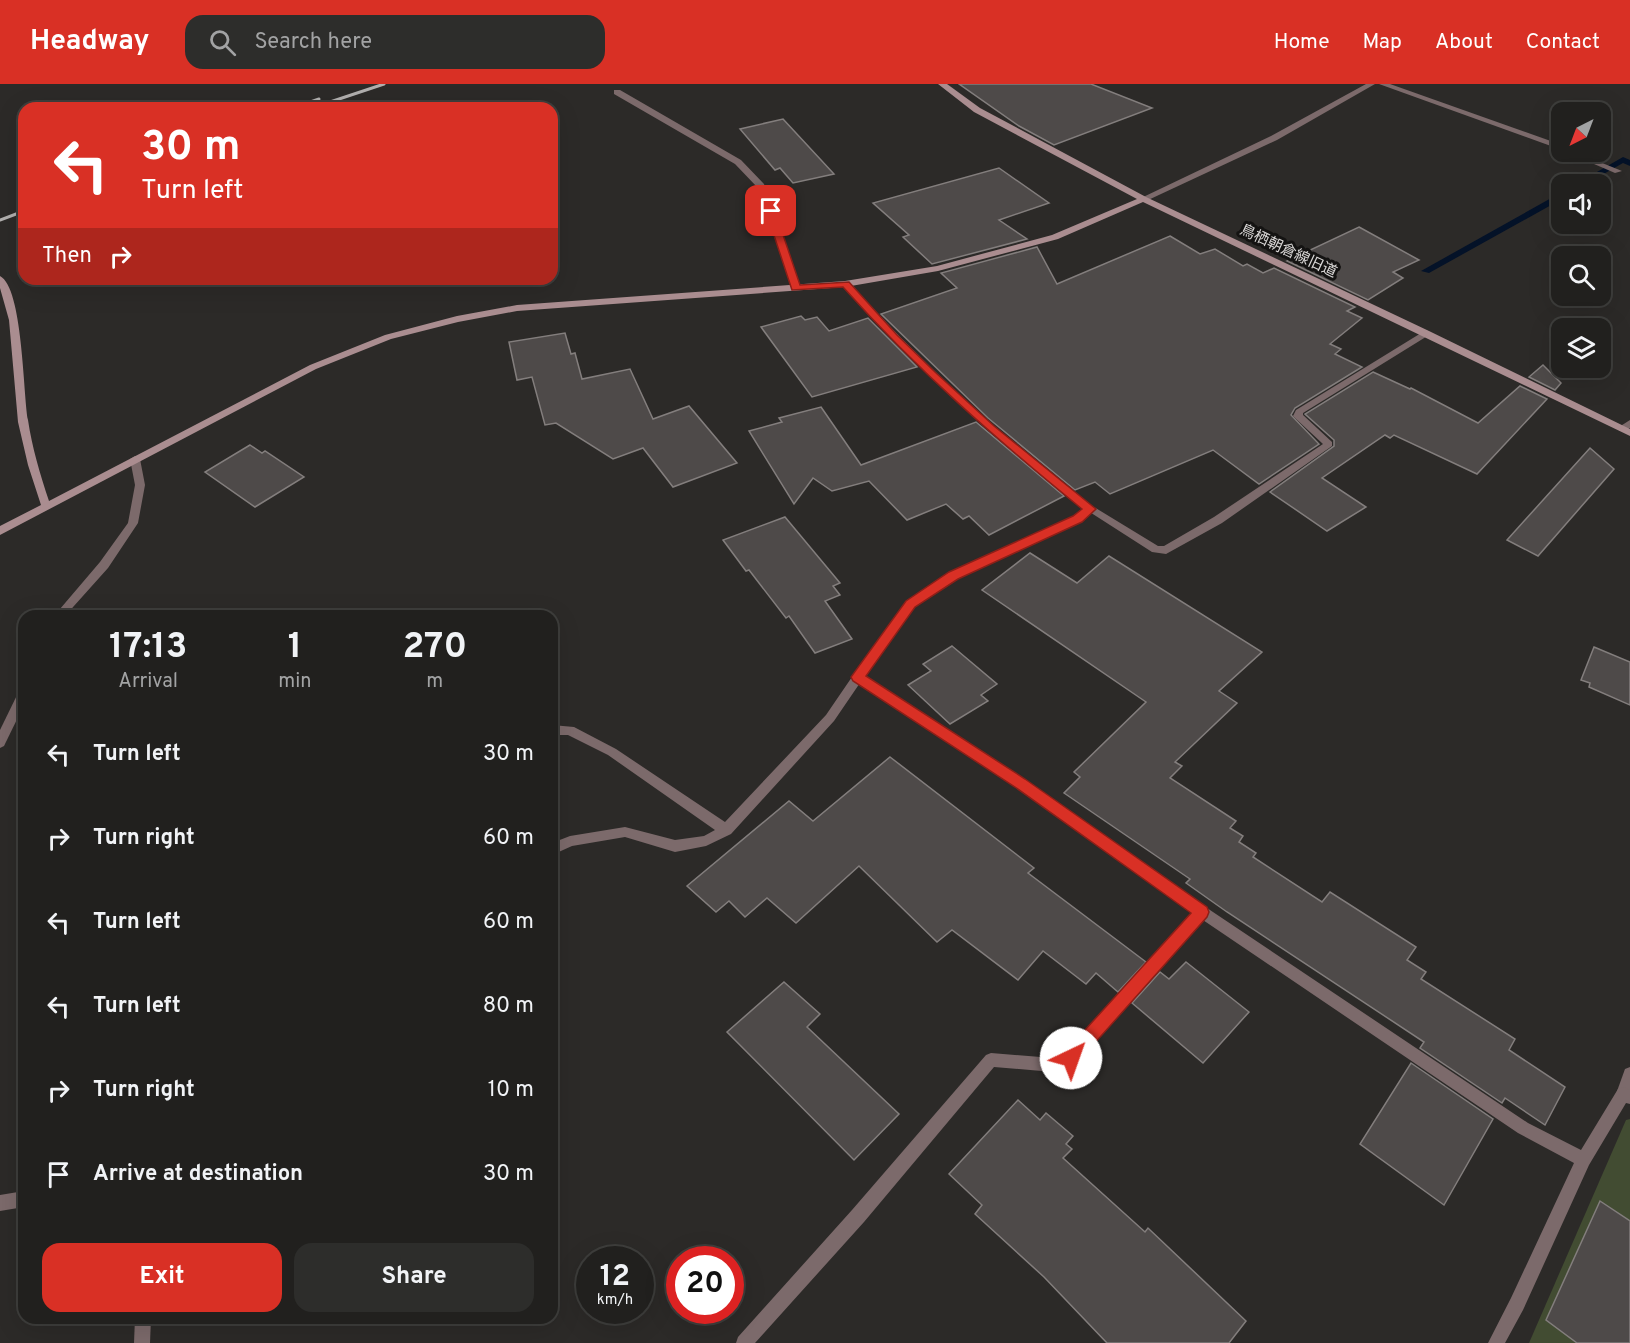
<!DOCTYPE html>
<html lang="en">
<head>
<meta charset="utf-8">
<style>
  body { margin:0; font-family:Overpass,"Noto Sans JP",sans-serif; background:#2d2d2b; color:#f1f3f6; height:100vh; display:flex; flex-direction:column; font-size:22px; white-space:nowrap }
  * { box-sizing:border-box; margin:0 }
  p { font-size:20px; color:#a2a3a4 }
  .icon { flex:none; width:33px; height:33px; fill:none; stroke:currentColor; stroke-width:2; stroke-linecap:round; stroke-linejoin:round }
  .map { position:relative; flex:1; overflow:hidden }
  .details { position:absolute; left:18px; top:526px; width:540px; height:714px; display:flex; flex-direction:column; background:#21201e; border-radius:18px; box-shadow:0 6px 24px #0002,0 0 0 2px #3e3e3c }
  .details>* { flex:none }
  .hud { position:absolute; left:18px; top:18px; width:540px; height:183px; border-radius:18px; box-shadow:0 6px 24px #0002,0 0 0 2px #3e3e3c; background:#d93025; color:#fff; overflow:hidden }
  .needle { width:39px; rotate:222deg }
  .buttons { position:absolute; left:1551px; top:18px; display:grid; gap:12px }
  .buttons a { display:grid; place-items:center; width:60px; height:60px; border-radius:12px; background:#21201e; box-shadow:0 6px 24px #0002,0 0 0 2px #3e3e3c; font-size:30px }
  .speed { position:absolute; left:576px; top:1162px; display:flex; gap:12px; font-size:30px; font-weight:700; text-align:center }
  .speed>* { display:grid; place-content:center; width:78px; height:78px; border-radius:50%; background:#21201e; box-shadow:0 6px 24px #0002,0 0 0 2px #3e3e3c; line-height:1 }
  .speed small { font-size:15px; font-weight:400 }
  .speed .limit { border:9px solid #d22; background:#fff; color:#111 }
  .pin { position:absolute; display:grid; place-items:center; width:51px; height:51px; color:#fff; margin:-26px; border-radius:12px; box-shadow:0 3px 9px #0006 }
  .me { position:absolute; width:66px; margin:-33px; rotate:42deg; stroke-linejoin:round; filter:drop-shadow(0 0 4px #0008) }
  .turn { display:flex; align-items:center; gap:21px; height:126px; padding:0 24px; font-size:27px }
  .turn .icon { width:78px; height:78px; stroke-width:2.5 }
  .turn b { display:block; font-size:42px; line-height:51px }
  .then { display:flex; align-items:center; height:57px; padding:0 24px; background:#0003; gap:12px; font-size:22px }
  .eta { display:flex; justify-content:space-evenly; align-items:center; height:102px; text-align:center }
  .eta b { font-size:36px; font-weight:700; line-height:42px }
  .cta { display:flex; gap:12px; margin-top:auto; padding:12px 24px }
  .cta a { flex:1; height:69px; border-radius:18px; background:#d93025; color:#fff; font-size:24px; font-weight:700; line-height:69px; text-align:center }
  .cta a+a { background:#2d2d2b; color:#f1f3f6 }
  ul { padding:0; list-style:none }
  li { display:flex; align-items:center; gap:18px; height:84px; padding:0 24px }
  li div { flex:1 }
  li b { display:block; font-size:22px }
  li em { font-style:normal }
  header { display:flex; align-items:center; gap:36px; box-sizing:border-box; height:84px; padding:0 30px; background:#d93025; color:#fff }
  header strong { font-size:28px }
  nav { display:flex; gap:33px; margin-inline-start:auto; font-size:21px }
  .search { width:420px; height:54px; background:#2d2d2b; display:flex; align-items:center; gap:15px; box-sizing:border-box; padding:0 21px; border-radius:18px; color:#a2a3a4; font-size:22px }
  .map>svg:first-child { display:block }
  .green { fill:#424c32 }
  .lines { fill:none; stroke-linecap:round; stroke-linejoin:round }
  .stream { fill:#041228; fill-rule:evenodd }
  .building { fill:#4e4a49; stroke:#837e7d; stroke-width:1.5 }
  .lane { fill:#7c6a6b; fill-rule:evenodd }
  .street { fill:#7c6a6b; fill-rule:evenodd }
  .secondary { fill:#aa8d90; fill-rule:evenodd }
  .rail { stroke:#b1afae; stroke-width:3 }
  .route { fill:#d93025; stroke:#8d1f18; stroke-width:1.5 }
  .labels { text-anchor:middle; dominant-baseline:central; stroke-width:6; stroke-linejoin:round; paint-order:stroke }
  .far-street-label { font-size:15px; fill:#dad8d7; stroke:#141312 }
</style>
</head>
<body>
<header>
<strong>Headway</strong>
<div class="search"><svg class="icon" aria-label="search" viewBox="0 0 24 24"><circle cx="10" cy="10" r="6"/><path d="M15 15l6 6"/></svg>Search here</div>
<nav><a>Home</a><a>Map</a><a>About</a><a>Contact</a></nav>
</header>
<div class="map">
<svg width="1630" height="1259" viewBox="0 0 1630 1259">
  <rect width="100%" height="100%" fill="#2c2a28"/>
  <path class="green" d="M1630 1035V1259H1529L1626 1036Z"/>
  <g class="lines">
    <g class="stream">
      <path d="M1623 73 1630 76V82L1623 79 1586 100H1576Z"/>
      <path d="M1562 108V115L1429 189 1421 187Z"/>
    </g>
  </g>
  <g class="building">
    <path d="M959 0H1091L1152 24 1054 61 1019 42Z"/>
    <path d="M783 35 834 90 793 99 780 84 775 86 740 45Z"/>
    <path d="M999 84 1049 119 999 136 1027 155 932 180 903 153 909 151 873 119Z"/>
    <path d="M1359 143 1419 176 1393 188 1403 194 1368 216 1287 177Z"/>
    <path d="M1170 152 1200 170 1215 165 1243 182 1247 180 1263 189 1274 184 1355 223 1347 227 1362 234 1330 260 1341 265 1335 270 1362 283 1295 324 1291 331 1319 360 1259 400 1213 366 1110 410 1095 398 1075 406 988 334 881 230 957 204 941 189 1037 163 1057 200Z"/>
    <path d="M801 232 805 236 817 233 829 247 868 234 917 283 812 313 761 243Z"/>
    <path d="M565 249 571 270 575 269 582 295 630 285 653 335 689 322 737 379 673 403 643 364 613 375 556 339 545 341 532 293 517 296 509 258Z"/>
    <path d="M1543 281 1561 299 1555 306 1529 293Z"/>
    <path d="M1373 288 1410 305 1411 304 1478 339 1520 302 1547 315 1477 390 1394 351 1390 354 1385 351 1322 394 1366 423 1327 447 1270 408 1334 362V356L1305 330Z"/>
    <path d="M821 323 861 381 976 338 1064 412 989 451 969 432 963 435 946 420 907 436 869 397 832 407 813 394 794 420 749 347 782 338 779 334Z"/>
    <path d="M250 361 262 369 265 367 304 393 255 423 205 388Z"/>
    <path d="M1590 364 1614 385 1538 472 1507 456Z"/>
    <path d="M785 433 840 499 833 502 840 511 825 517 852 555 815 569 789 532 786 534 749 486 746 487 723 456Z"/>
    <path d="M1030 469 1077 499 1109 472 1262 568 1219 607 1237 619 1175 678 1182 682 1170 694 1236 737 1230 744 1243 752 1239 758 1256 769 1253 773 1322 818 1330 808 1416 863 1407 876 1426 888 1421 895 1515 955 1509 966 1565 1003 1545 1041 1505 1014 1502 1019 1420 964 1424 958 1227 828 1186 799 1190 795 1064 709 1080 693 1074 688 1146 618 982 506Z"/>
    <path d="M952 562 997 600 981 611 988 617 950 640 908 601 931 587 923 580Z"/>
    <path d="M1594 563 1630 578V621L1589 603 1590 599 1581 596Z"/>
    <path d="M890 673 1034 784 1028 789 1146 878 1118 908 1096 889 1086 900 1043 867 1018 896 952 846 937 858 859 782 796 839 767 814 745 833 729 817 716 828 687 802 789 717 813 737Z"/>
    <path d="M1186 878 1249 928 1203 979 1132 919 1160 888 1169 895Z"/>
    <path d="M784 898 820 930 807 943 899 1030 854 1076 727 948Z"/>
    <path d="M1411 979 1493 1035 1444 1121 1360 1060Z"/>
    <path d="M1018 1016 1040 1036 1046 1029 1073 1052 1066 1060 1072 1065 1063 1074 1145 1148 1148 1144 1246 1237 1229 1259H1107L1044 1193 975 1130 982 1121 949 1090Z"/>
    <path d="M1600 1117 1630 1137V1259H1577L1546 1236Z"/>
  </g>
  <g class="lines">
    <g class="lane">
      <path d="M1379 0H1390L1562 61V66Z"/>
      <path d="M614 6H620L741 76 764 100 800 204 799 206 792 204 757 103 735 80 614 10Z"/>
      <path d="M1566 68H1575L1622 87 1615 89Z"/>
      <path d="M1426 246 1431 249 1429 251 1303 329V331L1332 358V362L1222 439 1166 470 1152 468 1085 425 1086 423H1094L1158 462H1164L1214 433 1323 360 1295 334 1293 332 1296 326Z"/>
      <path d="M1630 336V344L1625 347H1619V343Z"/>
      <path d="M135 372 140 375 145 401 138 439 108 484 65 532H54L100 478 128 439 135 401 130 375Z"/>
      <path d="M858 589 864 593 834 637 731 750 706 762 675 768 625 753 572 762 552 771V759L570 752 625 743 675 756 704 752 715 746 608 671 568 651H552V641L574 643 616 665 725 738 826 631 854 590Z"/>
      <path d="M24 603V621L4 662 0 664V646L20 605Z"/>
      <path d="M1202 822 1207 824 1209 828 1207 832 1076 979 1053 988 994 983 864 1138 755 1259H736L738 1253 852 1126 986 971 991 969 1053 974 1066 969 1197 824Z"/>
      <path d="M1630 983V1011L1628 1015 1623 1017 1618 1015 1616 1010 1625 985Z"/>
      <path d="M24 1107V1123L0 1127V1111Z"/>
      <path d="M135 1234H151L150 1259H134Z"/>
    </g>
    <g class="street">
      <path d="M1366 0H1375L1277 56 1146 117 1139 115 1271 52Z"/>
      <path d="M845 197 848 198 901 254 955 307 1005 352 1095 425 1081 438 958 495 915 523 865 592 1024 695 1207 824 1528 1039 1581 1066 1618 1005 1623 1003 1630 1006V1020L1626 1019 1589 1081 1523 1226 1505 1259H1488L1511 1214 1574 1079 1518 1049 1197 832 1016 703 854 596 852 593 854 590 907 517 950 489 1073 432 1083 425C995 355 918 286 842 202V198Z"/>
    </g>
    <path class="secondary" d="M938 0H947L980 24 1146 113 1429 247 1630 345V352L1143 118 1058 155 938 187 845 203 517 227 458 238 391 255 316 285 0 451V442L41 421 28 381 18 338 9 236 0 204V192C23 204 23 308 28 336 32 363 40 390 49 417L310 281 385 251 457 232 517 221 845 197 937 182 1052 151 1137 115 974 28Z"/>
    <g class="rail">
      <path d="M293 24 319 15"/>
      <path d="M312 24 384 0"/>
      <path d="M0 136 24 127"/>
    </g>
  </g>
  <path class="route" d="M771 124 775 127 800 201 849 198 897 251 935 288 994 342 1096 425 1082 438 958 495 915 523 866 592 1025 695 1207 823 1209 828 1207 833 1077 979 1071 982 1065 979 1062 974 1065 968 1191 829 1015 703 853 597 851 593 906 517 949 488 1073 432 1082 425C995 354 918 287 843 203L792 206 766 127Z"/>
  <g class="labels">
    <g class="far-street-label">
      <text transform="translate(1288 168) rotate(25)">鳥栖朝倉線旧道</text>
    </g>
  </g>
</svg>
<div class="buttons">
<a><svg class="needle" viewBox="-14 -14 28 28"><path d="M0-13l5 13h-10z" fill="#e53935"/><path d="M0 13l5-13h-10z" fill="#a2a3a4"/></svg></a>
<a><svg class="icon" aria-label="sound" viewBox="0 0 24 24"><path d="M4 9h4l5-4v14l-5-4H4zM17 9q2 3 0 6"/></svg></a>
<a><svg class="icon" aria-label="search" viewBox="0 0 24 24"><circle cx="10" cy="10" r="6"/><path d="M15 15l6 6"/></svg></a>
<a><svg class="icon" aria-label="layers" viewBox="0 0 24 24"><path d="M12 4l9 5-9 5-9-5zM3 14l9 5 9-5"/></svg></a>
</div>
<div class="speed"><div>12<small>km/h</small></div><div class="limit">20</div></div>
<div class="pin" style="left:771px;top:127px;background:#d93025"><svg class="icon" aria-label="arrive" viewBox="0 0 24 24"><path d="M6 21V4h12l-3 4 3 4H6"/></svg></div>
<svg class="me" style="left:1071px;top:974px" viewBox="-20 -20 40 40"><circle r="19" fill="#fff"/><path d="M0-13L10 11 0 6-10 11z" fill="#d93025"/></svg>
<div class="hud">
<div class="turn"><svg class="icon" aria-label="left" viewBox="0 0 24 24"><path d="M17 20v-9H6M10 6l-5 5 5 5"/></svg><div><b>30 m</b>Turn left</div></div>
<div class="then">Then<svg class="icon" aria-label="right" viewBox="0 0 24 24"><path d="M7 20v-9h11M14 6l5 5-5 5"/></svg></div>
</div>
<section class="details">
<div class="eta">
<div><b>17:13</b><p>Arrival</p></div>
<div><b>1</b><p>min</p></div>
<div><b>270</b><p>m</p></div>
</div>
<ul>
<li><svg class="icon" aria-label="left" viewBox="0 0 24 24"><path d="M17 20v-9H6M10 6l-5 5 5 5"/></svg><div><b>Turn left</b></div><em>30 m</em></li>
<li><svg class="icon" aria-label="right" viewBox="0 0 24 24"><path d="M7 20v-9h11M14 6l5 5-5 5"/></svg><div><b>Turn right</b></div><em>60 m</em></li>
<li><svg class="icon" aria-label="left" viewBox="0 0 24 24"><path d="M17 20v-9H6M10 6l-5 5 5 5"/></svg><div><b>Turn left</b></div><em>60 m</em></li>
<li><svg class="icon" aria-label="left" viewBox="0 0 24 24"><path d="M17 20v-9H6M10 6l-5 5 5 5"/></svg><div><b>Turn left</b></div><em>80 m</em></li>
<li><svg class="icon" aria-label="right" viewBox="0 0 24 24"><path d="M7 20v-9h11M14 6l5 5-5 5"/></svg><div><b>Turn right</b></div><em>10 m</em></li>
<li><svg class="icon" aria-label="arrive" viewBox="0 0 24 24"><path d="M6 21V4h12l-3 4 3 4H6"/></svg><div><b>Arrive at destination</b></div><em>30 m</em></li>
</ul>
<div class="cta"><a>Exit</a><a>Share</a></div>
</section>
</div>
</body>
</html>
